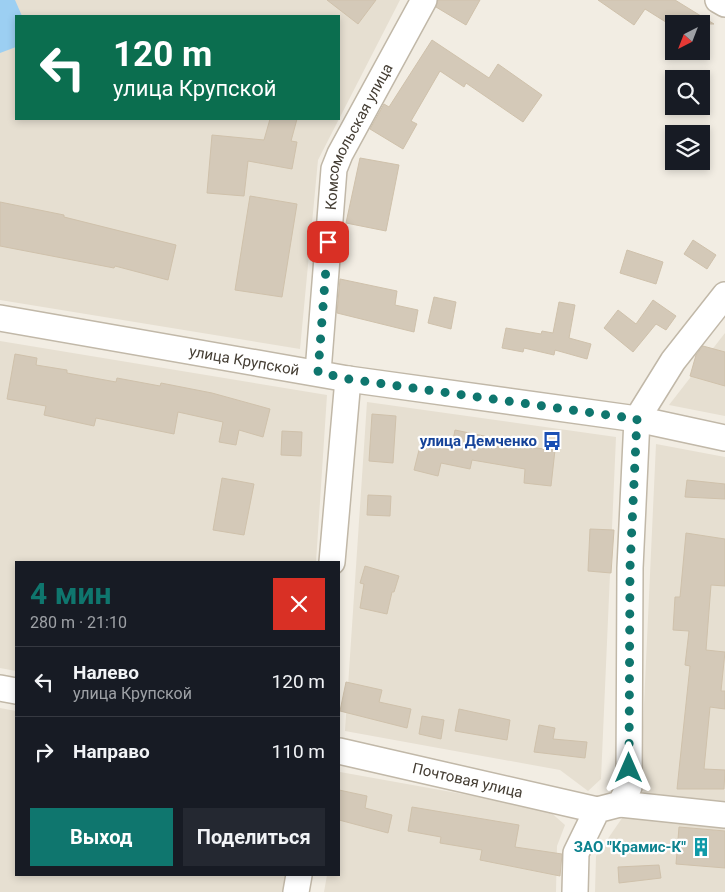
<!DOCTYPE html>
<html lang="ru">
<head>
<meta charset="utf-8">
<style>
  body { margin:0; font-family:Roboto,sans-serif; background:#242831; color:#f1f3f6; height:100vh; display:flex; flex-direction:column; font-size:19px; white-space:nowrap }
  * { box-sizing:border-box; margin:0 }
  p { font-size:16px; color:#9ea1a6 }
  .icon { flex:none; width:28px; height:28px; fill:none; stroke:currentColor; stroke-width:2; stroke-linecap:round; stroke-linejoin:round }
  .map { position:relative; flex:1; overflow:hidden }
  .side { position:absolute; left:15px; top:561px; width:325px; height:315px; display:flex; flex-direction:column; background:#171b24; border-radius:0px; box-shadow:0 2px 8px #0003 }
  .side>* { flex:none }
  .hud { position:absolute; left:15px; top:15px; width:325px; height:105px; border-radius:0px; box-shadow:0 2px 8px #0003; background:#0b6e4f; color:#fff; overflow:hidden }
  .needle { width:32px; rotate:222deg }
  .buttons { position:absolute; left:665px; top:15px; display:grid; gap:10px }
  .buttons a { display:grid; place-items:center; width:45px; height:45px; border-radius:0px; background:#171b24; box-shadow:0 2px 8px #0003; font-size:25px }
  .pin { position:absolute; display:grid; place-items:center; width:42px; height:42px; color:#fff; margin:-21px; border-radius:10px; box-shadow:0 2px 8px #0006 }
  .me { position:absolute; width:55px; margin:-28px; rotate:0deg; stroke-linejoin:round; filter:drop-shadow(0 0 4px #0008) }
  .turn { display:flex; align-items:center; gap:18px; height:105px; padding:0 15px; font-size:22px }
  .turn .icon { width:65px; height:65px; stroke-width:2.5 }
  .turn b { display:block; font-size:35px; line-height:42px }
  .round { display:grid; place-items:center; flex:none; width:52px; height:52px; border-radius:0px; background:#242831 }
  .headline { display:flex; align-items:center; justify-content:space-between; height:85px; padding:0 15px }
  h1 { font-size:30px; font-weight:700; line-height:38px; color:#0f766e }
  .cta { display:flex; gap:10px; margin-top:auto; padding:10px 15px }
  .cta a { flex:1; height:58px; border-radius:0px; background:#0f766e; color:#fff; font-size:20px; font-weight:700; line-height:58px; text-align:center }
  .cta a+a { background:#242831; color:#f1f3f6 }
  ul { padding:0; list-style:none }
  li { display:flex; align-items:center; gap:15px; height:70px; padding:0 15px; border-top:1px solid #363941 }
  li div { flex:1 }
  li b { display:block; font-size:19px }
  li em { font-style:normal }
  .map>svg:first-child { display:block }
  .residential { fill:#e6dfd1; fill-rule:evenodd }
  .water { fill:#9ccff2 }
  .building { fill:#d4c9b8; stroke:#cfc1ab }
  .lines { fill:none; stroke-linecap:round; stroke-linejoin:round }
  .minor-casing { stroke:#c1b8a8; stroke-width:28 }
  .minor { stroke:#fff; stroke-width:25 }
  .route { stroke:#0f766e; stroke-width:9; stroke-dasharray:0 16.2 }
  .labels { text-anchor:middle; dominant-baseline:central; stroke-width:4.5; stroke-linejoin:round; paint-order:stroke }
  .street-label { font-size:15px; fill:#443d33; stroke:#fff }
  .transit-label { font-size:15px; font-weight:bold; fill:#164399; stroke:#fff; text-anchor:end }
  .culture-label { font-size:15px; font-weight:bold; fill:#0d838f; stroke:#fff; text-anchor:end }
</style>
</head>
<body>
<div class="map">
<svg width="725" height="892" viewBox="0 0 725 892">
  <rect width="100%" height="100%" fill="#f2ede3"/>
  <g class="residential">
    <path d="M0 0H400L318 160 300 349 0 300ZM16 16H339V119H16Z"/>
    <path d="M725 333V416L669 405Z"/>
    <path d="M0 341 327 395 316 562H16V671L0 668Z"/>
    <path d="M367 402 616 437 601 779 588 791 560 770 345 731Z"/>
    <path d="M656 444 725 457V892H595L596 856 640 792Z"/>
    <path d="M0 708 16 711V875H286L284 892H0Z"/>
    <path d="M340 772 547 809 565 825 557 846 556 892H324L327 875H339Z"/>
  </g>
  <path class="water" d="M0 0H15L22 16H16V47L0 53Z"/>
  <g class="building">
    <path d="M327 0H376L358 24Z"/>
    <path d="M438 0H480L466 25 436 7Z"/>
    <path d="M598 0H675L714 24H669L645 9 634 25Z"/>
    <path d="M432 40 489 78 498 64 542 95 523 122 466 83 464 87 440 71 411 121 417 124 403 149 370 129 384 104 389 107Z"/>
    <path d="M270 119H297L291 141 297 142 292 169 248 161 244 196 207 193 212 135 264 140Z"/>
    <path d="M360 158 399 165 386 231 346 223Z"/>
    <path d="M250 196 297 204 282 297 235 290Z"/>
    <path d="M0 202 64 215V217L176 245 168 280 115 266 114 268 0 246Z"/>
    <path d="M693 240 716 255 707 269 684 254Z"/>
    <path d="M627 250 663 262 656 284 620 273Z"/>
    <path d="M340 279 397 291 395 305 418 310 414 332 337 313Z"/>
    <path d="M434 297 456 302 451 329 428 323Z"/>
    <path d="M653 300 676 316 666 330 656 324 633 352 604 328 618 310 636 324Z"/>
    <path d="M559 302 575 305 569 338 591 344 587 359 555 350 554 355 524 348 523 352 502 348 506 328 541 334 542 331 553 333Z"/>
    <path d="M703 346 725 352V386L690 376 696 355Z"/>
    <path d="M15 354 37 358 36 365 67 370V373L116 382 117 378 160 386 161 383 212 393 270 409 263 437 239 430 236 445 219 442 223 422 178 412 174 434 96 418 94 426 44 415 46 406 7 399Z"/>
    <path d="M372 414 396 416 393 463 369 461Z"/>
    <path d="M455 430 518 443 517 446 555 450 551 486 524 483 525 469 472 460 470 469 441 463 438 476 414 470 421 442 451 450Z"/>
    <path d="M282 431 302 432 301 456 281 455Z"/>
    <path d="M222 478 254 484 244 535 213 530Z"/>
    <path d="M687 480 725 484V499L685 497Z"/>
    <path d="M368 495 391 496 390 516 367 515Z"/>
    <path d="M590 529 614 530 611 573 588 571Z"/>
    <path d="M686 533 725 539V586L711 585 706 650 725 652 721 691H725V709L710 707 704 769 725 770 724 789H677L690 666 685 665 689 631 673 630 675 597H680Z"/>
    <path d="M365 566 399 576 394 592H392L387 614 360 608 364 584 360 583Z"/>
    <path d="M346 682 382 690 379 702 411 709 407 728 340 711Z"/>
    <path d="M459 709 510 720 507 740 455 731Z"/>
    <path d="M422 716 444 720 441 739 419 734Z"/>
    <path d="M539 725 555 728 553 739 587 742 585 758 534 752Z"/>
    <path d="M339 790 367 796 365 808 392 815 388 833 339 820Z"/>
    <path d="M412 807 519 825 515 847 562 854 560 876 480 860 482 850 440 843 441 837 408 831Z"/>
    <path d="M679 827 725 831V868L676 864Z"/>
    <path d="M659 865 661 878 619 883 618 867Z"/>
  </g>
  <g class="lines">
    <g class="minor-casing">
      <g id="minor">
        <path d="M718 0 725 4"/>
        <path id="s1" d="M0 318 348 379 637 419 725 438"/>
        <path id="s2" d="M318 372 334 169 340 154 424 0"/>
        <path d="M332 562 348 379"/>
        <path d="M0 688 16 691"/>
        <path id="s3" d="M339 751 597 810"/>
        <path d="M620 804 725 815"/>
        <path d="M296 892 299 875"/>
        <path d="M575 892 576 853 597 810 620 804 629 787 630 568 637 419 673 361 725 295"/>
      </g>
    </g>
    <use href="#minor" class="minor"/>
  </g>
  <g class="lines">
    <path class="route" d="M328 242 318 372 348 379 637 419 630 568 629 768"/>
  </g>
  <defs>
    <g id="bus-bare" transform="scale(1.5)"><path d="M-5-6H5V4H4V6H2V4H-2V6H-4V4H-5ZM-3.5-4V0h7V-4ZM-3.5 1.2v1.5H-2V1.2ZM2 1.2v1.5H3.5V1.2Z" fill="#1a4fb4" stroke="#fff" stroke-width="2.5" paint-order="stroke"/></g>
    <g id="building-bare" transform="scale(1.5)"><path d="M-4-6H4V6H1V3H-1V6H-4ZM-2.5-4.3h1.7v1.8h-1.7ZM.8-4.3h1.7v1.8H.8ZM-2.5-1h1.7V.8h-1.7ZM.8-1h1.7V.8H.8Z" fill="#0f9aa8" stroke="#fff" stroke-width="2.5" paint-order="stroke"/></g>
  </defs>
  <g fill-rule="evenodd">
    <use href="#bus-bare" x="552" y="441"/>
    <use href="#building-bare" x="701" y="847"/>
  </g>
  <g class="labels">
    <g class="street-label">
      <text stroke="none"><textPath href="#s2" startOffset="242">Комсомольская улица</textPath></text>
      <text stroke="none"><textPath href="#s1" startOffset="248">улица Крупской</textPath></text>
      <text stroke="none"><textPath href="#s3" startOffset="132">Почтовая улица</textPath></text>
    </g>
    <g class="transit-label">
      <text x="537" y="441">улица Демченко</text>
    </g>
    <g class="culture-label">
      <text x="686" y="847">ЗАО "Крамис-К"</text>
    </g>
  </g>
</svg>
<div class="buttons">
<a><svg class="needle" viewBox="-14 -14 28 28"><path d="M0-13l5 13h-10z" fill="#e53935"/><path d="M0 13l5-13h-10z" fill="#9ea1a6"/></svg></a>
<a><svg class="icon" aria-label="search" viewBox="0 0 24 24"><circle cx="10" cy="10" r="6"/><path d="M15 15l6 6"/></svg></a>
<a><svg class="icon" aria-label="layers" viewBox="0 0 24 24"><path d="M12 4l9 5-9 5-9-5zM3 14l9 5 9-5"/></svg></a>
</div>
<div class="pin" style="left:328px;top:242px;background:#d93025"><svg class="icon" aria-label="arrive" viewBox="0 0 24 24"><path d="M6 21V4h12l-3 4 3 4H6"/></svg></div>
<svg class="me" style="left:629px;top:768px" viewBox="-20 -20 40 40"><path d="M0-17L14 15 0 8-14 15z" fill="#0f766e" stroke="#fff" stroke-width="4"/></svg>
<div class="hud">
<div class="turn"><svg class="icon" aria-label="left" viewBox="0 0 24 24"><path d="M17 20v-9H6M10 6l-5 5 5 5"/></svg><div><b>120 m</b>улица Крупской</div></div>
</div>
<section class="side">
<div class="headline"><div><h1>4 мин</h1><p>280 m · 21:10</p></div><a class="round" style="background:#d93025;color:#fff"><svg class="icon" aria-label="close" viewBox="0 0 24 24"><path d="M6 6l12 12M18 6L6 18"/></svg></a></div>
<ul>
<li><svg class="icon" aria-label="left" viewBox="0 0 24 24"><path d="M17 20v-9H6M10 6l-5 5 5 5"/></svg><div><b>Налево</b><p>улица Крупской</p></div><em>120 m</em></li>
<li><svg class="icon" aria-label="right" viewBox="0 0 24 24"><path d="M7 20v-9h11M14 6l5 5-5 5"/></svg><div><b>Направо</b></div><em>110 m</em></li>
</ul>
<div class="cta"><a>Выход</a><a>Поделиться</a></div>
</section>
</div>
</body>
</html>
